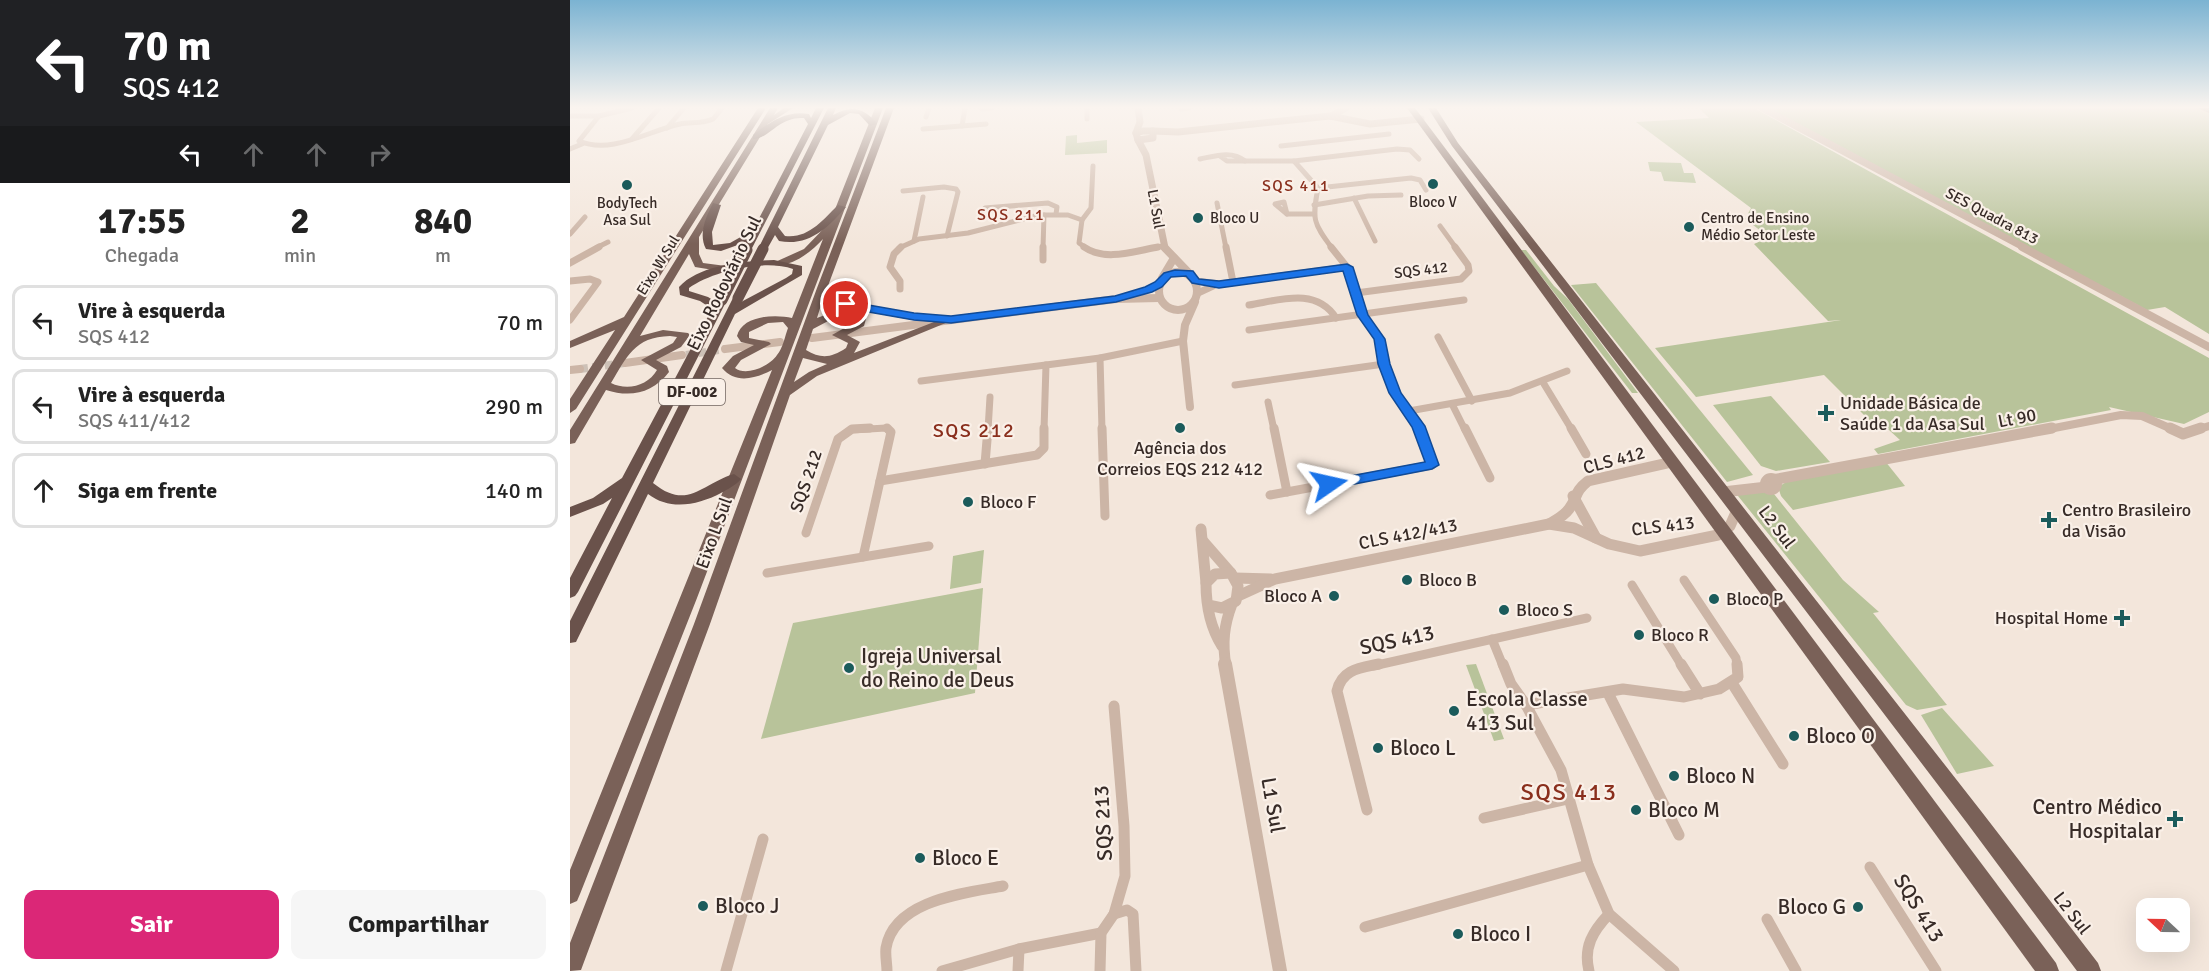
<!DOCTYPE html>
<html lang="pt">
<head>
<meta charset="utf-8">
<style>
  body { margin:0; font-family:Signika,sans-serif; background:#f6f6f6; color:#222; height:100vh; display:flex; flex-direction:column; font-size:22px; white-space:nowrap }
  * { box-sizing:border-box; margin:0 }
  p { font-size:20px; color:#767676 }
  .icon { flex:none; width:33px; height:33px; fill:none; stroke:currentColor; stroke-width:2; stroke-linecap:round; stroke-linejoin:round }
  .map { position:relative; flex:1; overflow:hidden }
  .side { display:flex; flex-direction:column; background:#fff; width:570px }
  .side>* { flex:none }
  .hud { background:#202124; color:#fff; overflow:hidden }
  .needle { width:39px; rotate:292deg }
  .controls { position:absolute; left:1566px; top:898px; display:grid; gap:12px }
  .controls a { display:grid; place-items:center; width:54px; height:54px; border-radius:12px; background:#fff; box-shadow:0 6px 24px #0002; font-size:30px }
  .pin { position:absolute; display:grid; place-items:center; width:51px; height:51px; color:#fff; margin:-26px; border:3px solid #fff; border-radius:50%; box-shadow:0 2px 6px #0007 }
  .me { position:absolute; width:66px; margin:-33px; rotate:79deg; stroke-linejoin:round; filter:drop-shadow(0 0 4px #0008) }
  .turn { display:flex; align-items:center; gap:21px; height:126px; padding:0 24px; font-size:27px }
  .turn .icon { width:78px; height:78px; stroke-width:2.5 }
  .turn b { display:block; font-size:42px; line-height:51px }
  .lanes { display:flex; align-items:center; height:57px; padding:0 24px; background:#0003; justify-content:center; gap:30px; direction:ltr }
  .lanes .off { opacity:.35 }
  .eta { display:flex; justify-content:space-evenly; align-items:center; height:102px; text-align:center }
  .eta b { font-size:36px; font-weight:800; line-height:42px }
  .primary-button { display:flex; gap:12px; margin-top:auto; padding:12px 24px }
  .primary-button a { flex:1; height:69px; border-radius:12px; background:#db2777; color:#fff; font-size:24px; font-weight:800; line-height:69px; text-align:center }
  .primary-button a+a { background:#f6f6f6; color:#222 }
  ul { padding:0; list-style:none }
  li { display:flex; align-items:center; gap:18px; height:75px; margin:0 12px 9px; padding:0 12px; border:3px solid #e0e0e0; border-radius:12px }
  li div { flex:1 }
  li b { display:block; font-size:22px }
  li em { font-style:normal }
  main { display:flex; flex:1; min-height:0 }
  .map>svg:first-child { display:block }
  .green { fill:#b8c39a }
  .lines { fill:none; stroke-linecap:round; stroke-linejoin:round }
  .tertiary-tunnel { stroke:#cdc1b7; stroke-width:8; stroke-dasharray:8 4.5; stroke-linecap:butt }
  .minor-far3 { stroke:#ccb5a6; stroke-width:5 }
  .minor-far2 { stroke:#ccb5a6; stroke-width:7 }
  .minor-far1 { stroke:#ccb5a6; stroke-width:9 }
  .minor { stroke:#ccb5a6; stroke-width:11 }
  .tertiary-far3 { stroke:#ccb5a6; stroke-width:7 }
  .tertiary-far2 { stroke:#ccb5a6; stroke-width:8 }
  .tertiary-far1 { stroke:#ccb5a6; stroke-width:11 }
  .tertiary { stroke:#ccb5a6; stroke-width:14 }
  .primary { fill:#7a6158; fill-rule:evenodd }
  .trunk { fill:#6a524b; fill-rule:evenodd }
  .trunk-bridge { stroke:#6a524b; stroke-width:11 }
  .route { fill:#1a73e8; stroke:#114b97; stroke-width:1.5 }
  .poi-dot { fill:#1b5b5b; stroke:#faf0e8; stroke-width:2 }
  .labels { text-anchor:middle; dominant-baseline:central; stroke-width:4.5; stroke-linejoin:round; paint-order:stroke }
  .far-poi-label { font-size:15px; fill:#372b27; stroke:#faf0e8 }
  .far-street-label { font-size:15px; fill:#372b27; stroke:#faf0e8 }
  .far-neighbourhood-label { font-size:16px; letter-spacing:1.5px; fill:#8a2f1d; stroke:#faf0e8 }
  .shield { fill:#faf0e8; stroke:#726661; stroke-width:1.5 }
  .shield-label { font-size:16px; font-weight:bold; fill:#372b27 }
  .street-label { font-size:18px; fill:#372b27; stroke:#faf0e8 }
  .poi-label { font-size:18px; fill:#372b27; stroke:#faf0e8; text-anchor:start }
  .neighbourhood-label { font-size:20px; letter-spacing:1.5px; fill:#8a2f1d; stroke:#faf0e8 }
  .near-street-label { font-size:21px; fill:#372b27; stroke:#faf0e8 }
  .near-poi-label { font-size:21px; fill:#372b27; stroke:#faf0e8; text-anchor:start }
  .near-neighbourhood-label { font-size:24px; letter-spacing:1.5px; fill:#8a2f1d; stroke:#faf0e8 }
</style>
</head>
<body>
<main>
<section class="side">
<div class="hud">
<div class="turn"><svg class="icon" aria-label="left" viewBox="0 0 24 24"><path d="M17 20v-9H6M10 6l-5 5 5 5"/></svg><div><b>70 m</b>SQS 412</div></div>
<div class="lanes"><svg class="icon" aria-label="left" viewBox="0 0 24 24"><path d="M17 20v-9H6M10 6l-5 5 5 5"/></svg><svg class="icon off" aria-label="ahead" viewBox="0 0 24 24"><path d="M12 20V5M6 11l6-6 6 6"/></svg><svg class="icon off" aria-label="ahead" viewBox="0 0 24 24"><path d="M12 20V5M6 11l6-6 6 6"/></svg><svg class="icon off" aria-label="right" viewBox="0 0 24 24"><path d="M7 20v-9h11M14 6l5 5-5 5"/></svg></div>
</div>
<div class="eta">
<div><b>17:55</b><p>Chegada</p></div>
<div><b>2</b><p>min</p></div>
<div><b>840</b><p>m</p></div>
</div>
<ul>
<li><svg class="icon" aria-label="left" viewBox="0 0 24 24"><path d="M17 20v-9H6M10 6l-5 5 5 5"/></svg><div><b>Vire à esquerda</b><p>SQS 412</p></div><em>70 m</em></li>
<li><svg class="icon" aria-label="left" viewBox="0 0 24 24"><path d="M17 20v-9H6M10 6l-5 5 5 5"/></svg><div><b>Vire à esquerda</b><p>SQS 411/412</p></div><em>290 m</em></li>
<li><svg class="icon" aria-label="ahead" viewBox="0 0 24 24"><path d="M12 20V5M6 11l6-6 6 6"/></svg><div><b>Siga em frente</b></div><em>140 m</em></li>
</ul>
<div class="primary-button"><a>Sair</a><a>Compartilhar</a></div>
</section>
<div class="map">
<svg width="1639" height="971" viewBox="0 0 1639 971">
  <rect width="100%" height="100%" fill="#f3e6db"/>
  <g class="green">
    <path d="M1129 108H1184L1639 358V412L1614 424 1539 407 1541 410 1308 454 1304 449 1330 440 1319 430H1309L1254 375 1126 397 1085 348 1271 320 1258 321 1184 244 1199 237 1175 219 1181 208 1066 122 1139 118Z"/>
    <path d="M1196 108H1628L1639 113V334L1595 307 1577 310Z"/>
    <path d="M507 135V143L537 140V153L495 155 496 136Z"/>
    <path d="M1078 162 1111 163 1114 173H1123L1126 183 1094 181 1091 172 1080 171Z"/>
    <path d="M951 250H956L984 286 998 299 1068 393H1062Z"/>
    <path d="M1026 283 1183 475 1157 482 1001 285Z"/>
    <path d="M1201 396 1260 462 1206 471 1191 466 1143 405Z"/>
    <path d="M1315 461 1335 486 1223 510 1211 496 1208 487 1223 478Z"/>
    <path d="M1200 489 1273 580 1309 612 1303 613 1377 705 1347 710 1336 705 1164 491Z"/>
    <path d="M414 550 411 583 380 589 383 556Z"/>
    <path d="M413 588 405 693 191 739 223 623Z"/>
    <path d="M906 664 934 739 924 741 896 665Z"/>
    <path d="M1372 708 1424 766 1387 774 1351 715Z"/>
  </g>
  <g class="lines">
    <g class="tertiary-tunnel">
      <path d="M116 355 155 349"/>
      <path d="M10 369 54 363"/>
    </g>
    <g class="minor-far3">
      <path d="M517 108V119"/>
      <path d="M412 109 422 108"/>
      <path d="M611 109 619 108"/>
      <path d="M0 116H29L9 141C41 155 78 131 110 124 120 122 133 124 143 119 146 116 149 112 152 108"/>
      <path d="M29 116 62 108"/>
      <path d="M356 117 359 108"/>
      <path d="M392 126 395 108"/>
      <path d="M97 128 114 108"/>
      <path d="M353 129 416 124"/>
      <path d="M62 139 89 108"/>
      <path d="M711 146 819 134"/>
      <path d="M0 149 12 144"/>
      <path d="M630 159C645 156 662 150 675 161H657L650 156"/>
      <path d="M675 161H724L748 188C742 219 743 223 762 248"/>
      <path d="M724 161 827 149 840 150 849 159"/>
      <path d="M748 188 841 178 850 180 856 190"/>
      <path d="M333 191 374 187 386 189 388 192 377 236"/>
      <path d="M784 198 805 241"/>
      <path d="M714 202 717 214 705 204Z"/>
      <path d="M647 203 656 248"/>
      <path d="M744 205 798 196 831 195"/>
      <path d="M415 208 478 203 487 207 486 214"/>
      <path d="M717 214H743"/>
      <path d="M512 220 521 208 523 166"/>
      <path d="M870 226 886 248"/>
      <path d="M0 234 15 217"/>
      <path d="M344 241 353 197"/>
      <path d="M26 248 38 242"/>
      <path d="M329 248 349 239 398 233 469 215H498L512 220 509 243 516 248"/>
      <path d="M473 248 474 215"/>
      <path d="M581 248 593 246"/>
    </g>
    <g class="minor-far2">
      <path d="M514 247C535 262 565 251 588 247"/>
      <path d="M656 247 663 282"/>
      <path d="M761 247 777 267 792 315 809 339 814 364 825 393 849 430"/>
      <path d="M473 260V247"/>
      <path d="M0 263 29 247"/>
      <path d="M0 281 20 279 28 282 0 320"/>
      <path d="M626 281 649 284 777 267"/>
      <path d="M330 289V281L320 267 324 254 331 247"/>
      <path d="M628 293 643 286"/>
      <path d="M786 293 891 279 899 271 898 265 885 247"/>
      <path d="M679 305C710 300 746 287 766 318"/>
      <path d="M679 330 894 300"/>
      <path d="M868 337 902 401"/>
      <path d="M530 358 532 430"/>
      <path d="M351 381 476 365"/>
      <path d="M974 384 1002 430"/>
      <path d="M665 385 814 364"/>
      <path d="M698 402 704 430"/>
      <path d="M882 404 895 430"/>
      <path d="M839 411 940 393 997 371"/>
      <path d="M281 430 316 428 318 430"/>
      <path d="M418 430 420 397"/>
      <path d="M474 430 476 365 530 358 613 341"/>
    </g>
    <g class="minor-far1">
      <path d="M532 428 535 516"/>
      <path d="M704 428 717 492"/>
      <path d="M895 428 920 478"/>
      <path d="M1001 428 1016 454"/>
      <path d="M415 464 418 428"/>
      <path d="M310 481 467 455 474 448V428"/>
      <path d="M700 495 862 465 849 428"/>
      <path d="M236 533 268 439 282 429 300 428"/>
      <path d="M293 557 321 432 317 428"/>
      <path d="M197 573 359 546"/>
      <path d="M1114 580 1166 658 1167 666"/>
      <path d="M1062 585 1112 666"/>
      <path d="M922 639 933 666"/>
      <path d="M803 666 1017 618"/>
    </g>
    <g class="minor">
      <path d="M933 664 941 684 956 705 991 770 1018 865 1039 914 1104 971"/>
      <path d="M1111 664 1130 694"/>
      <path d="M1162 683 1213 764"/>
      <path d="M1038 693 1109 835"/>
      <path d="M956 705 1053 689 1114 697 1149 689 1168 677 1167 664"/>
      <path d="M797 810 767 691C772 669 790 668 809 664"/>
      <path d="M914 818 998 799"/>
      <path d="M1300 867 1366 971"/>
      <path d="M544 914 557 910 563 914 566 971"/>
      <path d="M1197 919 1226 971"/>
      <path d="M795 927 1018 865"/>
      <path d="M156 971 193 839"/>
      <path d="M317 971C317 964 315 955 316 948 324 900 395 893 433 886"/>
      <path d="M372 971 449 949 531 933"/>
      <path d="M448 971 449 949"/>
      <path d="M530 971 531 933 544 914 555 876 554 826 544 706"/>
      <path d="M1019 971C1013 947 1023 931 1039 914"/>
    </g>
    <g class="tertiary-far3">
      <path d="M1192 108 1455 248"/>
      <path d="M761 116 776 108"/>
      <path d="M573 131H583V138L568 140 566 133Z"/>
      <path d="M583 131 608 132 760 116 800 124 851 119"/>
      <path d="M566 133 570 122 568 108"/>
      <path d="M568 140 576 155 595 248"/>
    </g>
    <g class="tertiary-far2">
      <path d="M594 247 619 273"/>
      <path d="M1452 247 1639 347"/>
      <circle cx="608" cy="291" r="19"/>
      <path d="M592 278 604 258"/>
      <path d="M242 338 546 299 589 298"/>
      <path d="M155 349 210 342"/>
      <path d="M55 363 112 355"/>
      <path d="M0 370 10 369"/>
      <path d="M620 407 613 341 615 325 625 302"/>
      <path d="M1474 430 1551 415 1572 416 1604 430"/>
      <path d="M1626 430 1639 426"/>
    </g>
    <g class="tertiary-far1">
      <path d="M1600 428 1613 434 1631 428"/>
      <circle cx="1201" cy="484" r="5.5"/>
      <path d="M1202 480 1482 428"/>
      <path d="M1153 492 1197 487"/>
      <path d="M1003 496 1026 538"/>
      <path d="M979 524C986 520 994 516 999 509 1008 497 1004 492 1018 481L1102 462"/>
      <path d="M631 529 636 583"/>
      <path d="M633 541 661 573"/>
      <path d="M665 578 701 579"/>
      <path d="M668 596 705 579 979 524 1004 528 1039 544 1070 551 1148 535 1160 526 1167 510"/>
      <path d="M638 605 652 608 666 601 668 586 661 573 645 574 636 583C636 606 640 627 652 646"/>
      <path d="M656 666C652 643 654 625 662 604"/>
    </g>
    <path class="tertiary" d="M655 664 710 971"/>
    <g class="primary">
      <path d="M188 108H196L6 409 0 413V399L45 330 0 348V341L54 317Z"/>
      <path d="M200 108H208L204 115 214 108H223L198 124 129 237V254L133 263 156 266 161 269 156 272 125 267 119 254 70 336 93 330 118 333 120 335 111 347 86 360 97 366 99 372C83 393 61 398 36 390L5 443 0 444V430ZM100 336 107 337 103 343 71 360 87 370C78 386 57 391 41 383 57 357 64 337 100 336Z"/>
      <path d="M305 108H313L127 598 10 894 7 901 0 904V870L202 370C185 379 165 384 152 368L163 356 184 345 171 342 167 336C172 315 206 314 222 318L253 239C242 251 223 267 204 265L203 263 234 249 260 222ZM213 322 218 328C215 336 213 348 207 355 200 366 176 377 165 368L171 360 201 344 199 342 179 338V332L198 323Z"/>
      <path d="M316 108H324L255 294 263 299 343 314 373 316 383 320 247 376 220 395 140 624 11 970 0 971V943L124 624 247 288ZM252 302 283 309H271L247 318ZM287 310 343 320 364 322 284 353 290 342 277 335 294 326 297 315ZM278 315 286 317 285 322 262 335 278 343 276 348C261 358 251 359 236 350L243 329 262 319ZM233 358 257 364 239 372 224 382Z"/>
      <path d="M837 108H845L1486 963 1489 971H1465Z"/>
      <path d="M858 108H866L888 143 1411 811 1528 963 1531 971H1507L1397 823 882 146Z"/>
    </g>
    <g class="trunk">
      <path d="M246 108H254L180 252 172 250 176 242 151 251 136 249C128 234 136 217 143 203L151 205 142 232 143 245 160 243 183 230 238 124 234 118C209 116 199 139 183 139V135C200 122 216 110 239 114L241 118Z"/>
      <path d="M258 108H266L263 115C281 105 294 107 307 124L300 126 289 114 280 113 258 125 208 227 215 236C238 239 253 220 268 205L276 207C258 228 238 247 209 241L205 235 196 251H190L188 249Z"/>
      <path d="M1627 108H1639V113Z"/>
      <path d="M204 260 232 266V275L165 314 83 483C118 511 131 484 164 474L171 479C166 485 158 489 151 493 128 505 100 511 78 494L6 642 0 643V621L163 298 168 295 172 296 171 302 216 278 222 274 223 269C195 259 142 271 119 288V291L138 297 146 302 148 298 152 297 157 300 8 592 5 596 0 598V578L42 498 33 504 0 517V507L23 498 52 478 142 309 130 301 110 295 109 287C130 264 175 261 204 260Z"/>
    </g>
    <g class="trunk-bridge">
      <path d="M168 298 193 249"/>
      <path d="M152 300 177 250"/>
    </g>
  </g>
  <linearGradient id="sky" x2="0" y2="1"><stop stop-color="#7bb3d2"/><stop offset="0.44" stop-color="#faf4ef"/><stop offset="1" stop-color="#faf4ef" stop-opacity="0"/></linearGradient>
  <rect width="1639" height="244" fill="url(#sky)"/>
  <path class="route" d="M777 264 783 267 798 315 815 339 820 364 831 393 855 426 869 465 862 469 759 489 752 484 754 481 855 462 842 427 819 393 808 364 804 339 787 315 773 271 649 288 622 283 616 276 601 277 592 287 582 292 546 302 381 323 344 320 276 308 270 304 276 301 344 313 381 316 545 296 575 287 585 282 594 273 605 270 623 271 629 279 649 281Z"/>
  <g class="poi-dot">
    <circle cx="863" cy="184" r="6"/>
    <circle cx="57" cy="185" r="6"/>
    <circle cx="628" cy="218" r="6"/>
    <circle cx="1119" cy="227" r="6"/>
    <path d="M1253 404h6v6h6v6h-6v6h-6v-6h-6v-6h6z"/>
    <circle cx="610" cy="428" r="6"/>
    <circle cx="398" cy="502" r="6"/>
    <path d="M1476 511h6v6h6v6h-6v6h-6v-6h-6v-6h6z"/>
    <circle cx="837" cy="580" r="6"/>
    <circle cx="764" cy="596" r="6"/>
    <circle cx="1144" cy="599" r="6"/>
    <circle cx="934" cy="610" r="6"/>
    <path d="M1549 609h6v6h6v6h-6v6h-6v-6h-6v-6h6z"/>
    <circle cx="1069" cy="635" r="6"/>
    <circle cx="279" cy="668" r="6"/>
    <circle cx="884" cy="711" r="6"/>
    <circle cx="1224" cy="736" r="6"/>
    <circle cx="808" cy="748" r="6"/>
    <circle cx="1104" cy="776" r="6"/>
    <circle cx="1066" cy="810" r="6"/>
    <path d="M1602 810h6v6h6v6h-6v6h-6v-6h-6v-6h6z"/>
    <circle cx="350" cy="858" r="6"/>
    <circle cx="133" cy="906" r="6"/>
    <circle cx="1288" cy="907" r="6"/>
    <circle cx="888" cy="934" r="6"/>
  </g>
  <g class="labels">
    <g class="far-poi-label">
      <text x="863" y="202">Bloco V</text>
      <text x="57" y="203">BodyTech<tspan x="57" dy="17">Asa Sul</tspan></text>
      <text x="640" y="218" text-anchor="start">Bloco U</text>
      <text x="1131" y="218" text-anchor="start">Centro de Ensino<tspan x="1131" dy="17">Médio Setor Leste</tspan></text>
    </g>
    <g class="far-street-label">
      <text transform="translate(586 209) rotate(80)">L1 Sul</text>
      <text transform="translate(1422 216) rotate(28)">SES Quadra 813</text>
      <text transform="translate(88 265) rotate(-58)">Eixo W Sul</text>
      <text transform="translate(851 270) rotate(-7)">SQS 412</text>
    </g>
    <g class="far-neighbourhood-label">
      <text x="726" y="186">SQS 411</text>
      <text x="441" y="215">SQS 211</text>
    </g>
    <rect class="shield" x="89" y="379" width="66" height="26" rx="4.5"/>
    <g class="shield-label">
      <text x="122" y="392">DF-002</text>
    </g>
    <g class="street-label">
      <text transform="translate(154 283) rotate(-64)">Eixo Rodoviário Sul</text>
      <text transform="translate(1447 418) rotate(-11)">Lt 90</text>
      <text transform="translate(1044 460) rotate(-15)">CLS 412</text>
      <text transform="translate(236 481) rotate(-71)">SQS 212</text>
      <text transform="translate(1093 526) rotate(-7)">CLS 413</text>
      <text transform="translate(1207 527) rotate(53)">L2 Sul</text>
      <text transform="translate(144 533) rotate(-70)">Eixo L Sul</text>
      <text transform="translate(838 534) rotate(-11)">CLS 412/413</text>
      <text transform="translate(1502 913) rotate(52)">L2 Sul</text>
    </g>
    <g class="poi-label">
      <text x="1270" y="403">Unidade Básica de<tspan x="1270" dy="21">Saúde 1 da Asa Sul</tspan></text>
      <text x="610" y="448" text-anchor="middle">Agência dos<tspan x="610" dy="21">Correios EQS 212 412</tspan></text>
      <text x="410" y="502">Bloco F</text>
      <text x="1492" y="510">Centro Brasileiro<tspan x="1492" dy="21">da Visão</tspan></text>
      <text x="849" y="580">Bloco B</text>
      <text x="752" y="596" text-anchor="end">Bloco A</text>
      <text x="1156" y="599">Bloco P</text>
      <text x="946" y="610">Bloco S</text>
      <text x="1538" y="618" text-anchor="end">Hospital Home</text>
      <text x="1081" y="635">Bloco R</text>
    </g>
    <g class="neighbourhood-label">
      <text x="404" y="430">SQS 212</text>
    </g>
    <g class="near-street-label">
      <text transform="translate(827 640) rotate(-12)">SQS 413</text>
      <text transform="translate(703 805) rotate(80)">L1 Sul</text>
      <text transform="translate(533 823) rotate(-93)">SQS 213</text>
      <text transform="translate(1349 908) rotate(58)">SQS 413</text>
    </g>
    <g class="near-poi-label">
      <text x="291" y="656">Igreja Universal<tspan x="291" dy="24">do Reino de Deus</tspan></text>
      <text x="896" y="699">Escola Classe<tspan x="896" dy="24">413 Sul</tspan></text>
      <text x="1236" y="736">Bloco O</text>
      <text x="820" y="748">Bloco L</text>
      <text x="1116" y="776">Bloco N</text>
      <text x="1592" y="807" text-anchor="end">Centro Médico<tspan x="1592" dy="24">Hospitalar</tspan></text>
      <text x="1078" y="810">Bloco M</text>
      <text x="362" y="858">Bloco E</text>
      <text x="145" y="906">Bloco J</text>
      <text x="1276" y="907" text-anchor="end">Bloco G</text>
      <text x="900" y="934">Bloco I</text>
    </g>
    <g class="near-neighbourhood-label">
      <text x="999" y="792">SQS 413</text>
    </g>
  </g>
</svg>
<div class="controls">
<a><svg class="needle" viewBox="-14 -14 28 28"><path d="M0-13l5 13h-10z" fill="#e53935"/><path d="M0 13l5-13h-10z" fill="#767676"/></svg></a>
</div>
<div class="pin" style="left:276px;top:304px;background:#d93025"><svg class="icon" aria-label="arrive" viewBox="0 0 24 24"><path d="M6 21V4h12l-3 4 3 4H6"/></svg></div>
<svg class="me" style="left:759px;top:484px" viewBox="-20 -20 40 40"><path d="M0-17L14 15 0 8-14 15z" fill="#1a73e8" stroke="#fff" stroke-width="4"/></svg>
</div>
</main>
</body>
</html>
